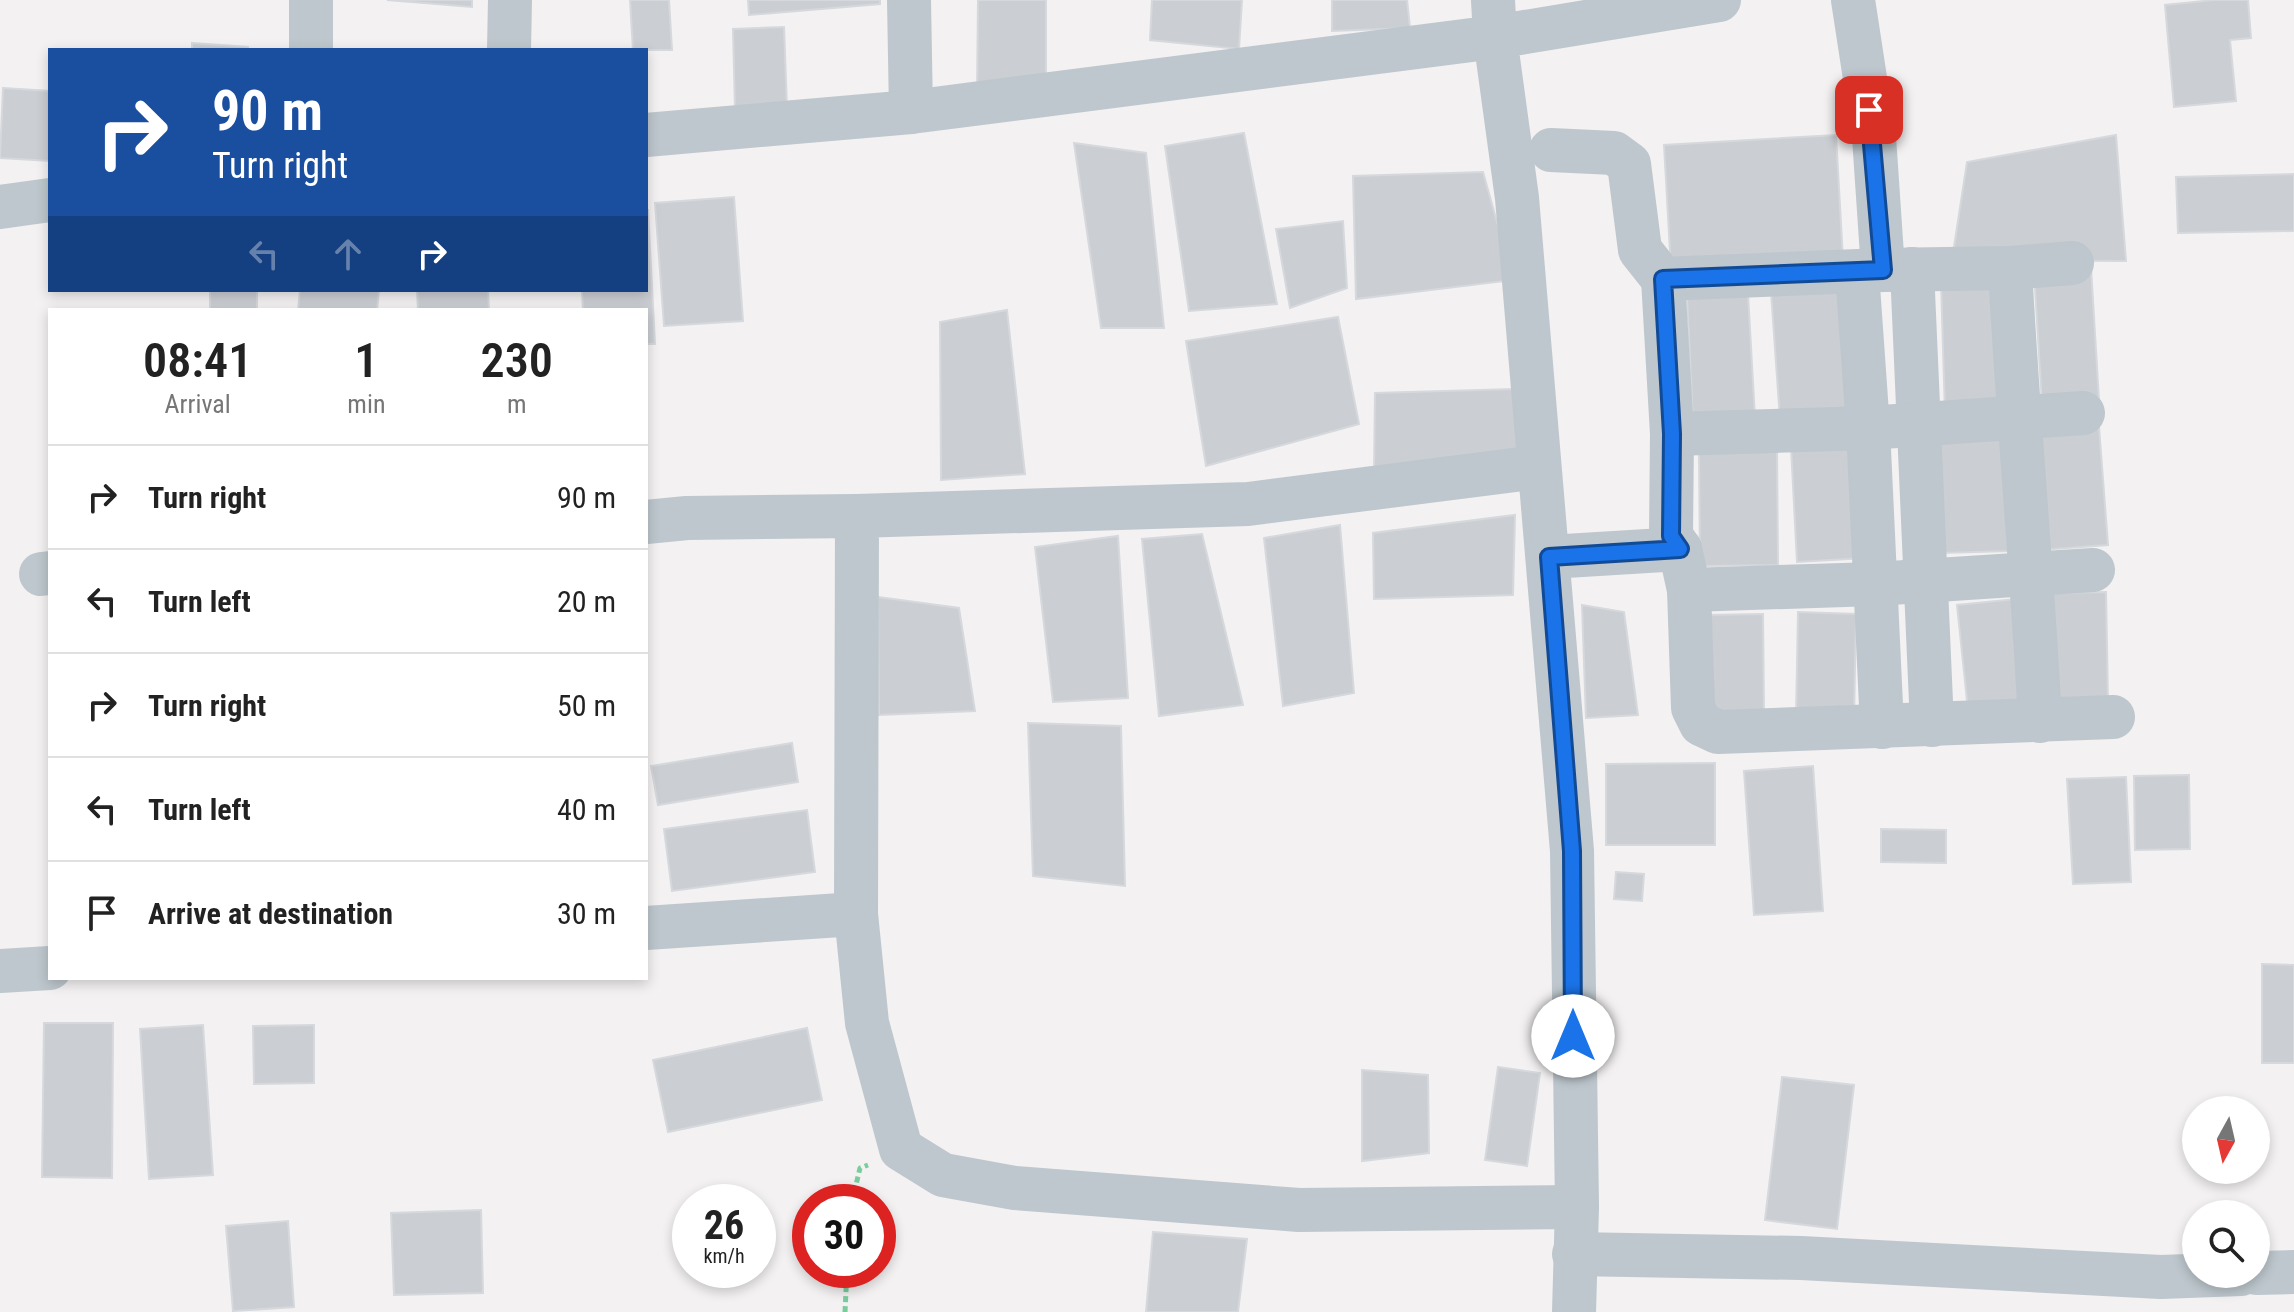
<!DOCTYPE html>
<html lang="en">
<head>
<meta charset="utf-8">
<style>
  body { margin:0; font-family:"Roboto Condensed",sans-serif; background:#f2f2f2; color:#222; height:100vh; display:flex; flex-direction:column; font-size:30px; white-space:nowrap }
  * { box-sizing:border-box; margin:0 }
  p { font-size:26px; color:#767676 }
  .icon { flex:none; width:44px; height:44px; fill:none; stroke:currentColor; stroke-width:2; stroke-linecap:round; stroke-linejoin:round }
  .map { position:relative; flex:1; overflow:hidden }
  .panel { position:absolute; left:48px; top:308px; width:600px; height:672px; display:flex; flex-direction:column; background:#fff; border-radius:0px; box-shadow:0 4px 12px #0003 }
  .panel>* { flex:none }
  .top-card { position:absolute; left:48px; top:48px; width:600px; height:244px; border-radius:0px; box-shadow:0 4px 12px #0003; background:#1a4fa0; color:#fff; overflow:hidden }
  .needle { width:52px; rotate:188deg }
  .buttons { position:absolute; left:2182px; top:1096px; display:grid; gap:16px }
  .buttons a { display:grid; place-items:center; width:88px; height:88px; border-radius:50%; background:#fff; box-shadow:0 4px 12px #0003; font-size:40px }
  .speed { position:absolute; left:672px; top:1184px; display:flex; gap:16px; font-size:40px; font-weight:700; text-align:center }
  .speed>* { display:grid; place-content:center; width:104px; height:104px; border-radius:50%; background:#fff; box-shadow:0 4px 12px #0003; line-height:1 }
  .speed small { font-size:20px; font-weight:400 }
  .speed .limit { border:12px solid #d22; background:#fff; color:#111 }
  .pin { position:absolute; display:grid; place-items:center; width:68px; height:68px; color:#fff; margin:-34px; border-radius:16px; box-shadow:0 4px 12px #0006 }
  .me { position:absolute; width:88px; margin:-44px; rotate:0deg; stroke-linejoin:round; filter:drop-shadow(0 0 6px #0008) }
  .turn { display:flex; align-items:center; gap:28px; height:168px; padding:0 32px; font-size:36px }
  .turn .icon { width:104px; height:104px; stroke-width:2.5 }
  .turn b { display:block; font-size:56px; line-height:68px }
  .lanes { display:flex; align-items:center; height:76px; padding:0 32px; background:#0003; justify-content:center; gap:40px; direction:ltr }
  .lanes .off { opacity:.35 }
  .eta { display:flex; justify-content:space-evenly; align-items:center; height:136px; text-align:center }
  .eta b { font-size:48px; font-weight:600; line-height:56px }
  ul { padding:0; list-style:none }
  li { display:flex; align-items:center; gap:24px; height:104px; padding:0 32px; border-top:2px solid #e0e0e0 }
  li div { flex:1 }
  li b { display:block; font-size:30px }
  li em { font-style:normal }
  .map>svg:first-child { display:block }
  .building { fill:#cbced3; stroke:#d5d8dc; stroke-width:2 }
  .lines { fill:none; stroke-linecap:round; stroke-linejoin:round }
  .path { stroke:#79cd9c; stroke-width:5; stroke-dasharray:6 4; stroke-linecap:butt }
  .minor { stroke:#bdc7cd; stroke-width:44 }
  .route-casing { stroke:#114b97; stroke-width:20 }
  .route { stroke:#1a73e8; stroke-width:14 }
</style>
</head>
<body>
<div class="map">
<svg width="2294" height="1312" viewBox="0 0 2294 1312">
  <rect width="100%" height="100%" fill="#f3f1f1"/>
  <g class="building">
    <path d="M387 0H472V7Z"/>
    <path d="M630 0H669L672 50H633Z"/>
    <path d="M748 0H880V4L749 15Z"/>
    <path d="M978 0H1046V90L977 93Z"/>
    <path d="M1152 0H1242L1239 49 1150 40Z"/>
    <path d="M1332 0H1407L1410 28 1332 31Z"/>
    <path d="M2214 0H2248L2251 38 2230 40 2236 101 2174 107 2165 5Z"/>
    <path d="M784 27 787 108 735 109 733 29Z"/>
    <path d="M192 43 248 47 247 50H192Z"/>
    <path d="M3 88 50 91V161L0 158Z"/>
    <path d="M1244 133 1277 304 1189 311 1165 146Z"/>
    <path d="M1836 135 1843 260 1671 269 1664 145Z"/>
    <path d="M2116 135 2126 261 1952 260 1967 162Z"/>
    <path d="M1074 143 1146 153 1164 328H1101Z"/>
    <path d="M1483 172 1513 280 1356 299 1353 176Z"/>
    <path d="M2294 174V231L2178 233 2176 177Z"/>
    <path d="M734 197 743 321 664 326 655 203Z"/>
    <path d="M646 210H648L655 344H646V310H583L582 290H646Z"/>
    <path d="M1343 221 1347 288 1290 308 1276 229Z"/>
    <path d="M2091 268 2099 400 2042 403 2034 271Z"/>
    <path d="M2001 280 2005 411 1945 413 1941 282Z"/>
    <path d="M1840 287 1848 415 1780 420 1771 292Z"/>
    <rect x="210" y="290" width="47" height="20"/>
    <path d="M300 290H379L377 310H298Z"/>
    <path d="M417 290H488L489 310H418Z"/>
    <path d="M1748 294 1755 418 1693 421 1687 297Z"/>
    <path d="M1007 310 1025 474 941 480 940 322Z"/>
    <path d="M1338 317 1359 424 1206 466 1186 341Z"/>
    <path d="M1515 389 1528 463 1374 474 1375 393Z"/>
    <path d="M2099 427 2108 545 2040 550 2030 433Z"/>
    <path d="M2004 437 2008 551 1941 553 1937 439Z"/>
    <path d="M1859 444 1865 558 1797 562 1791 447Z"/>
    <path d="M1777 450 1778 565 1700 566 1699 451Z"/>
    <path d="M1515 515 1513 595 1374 599 1373 533Z"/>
    <path d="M1340 525 1354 693 1283 706 1264 538Z"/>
    <path d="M1202 534 1243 705 1159 716 1142 539Z"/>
    <path d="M1118 536 1128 698 1053 702 1035 547Z"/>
    <path d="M2106 592 2108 702 2054 704 2052 593Z"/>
    <path d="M878 597 959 608 975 711 879 715Z"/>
    <path d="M2016 599 2026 705 1968 710 1957 605Z"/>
    <path d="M1582 605 1624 612 1638 715 1586 718Z"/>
    <path d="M1798 612 1856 614 1854 719 1796 717Z"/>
    <path d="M1763 614 1764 715 1709 716 1708 615Z"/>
    <path d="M1028 723 1121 726 1125 886 1033 876Z"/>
    <path d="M792 743 798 782 658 805 651 766Z"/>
    <path d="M1715 763V845H1606V764Z"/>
    <path d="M1813 766 1823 911 1754 915 1744 771Z"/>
    <path d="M2189 775 2190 849 2135 850 2134 776Z"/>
    <path d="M2126 777 2131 882 2073 884 2067 779Z"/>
    <path d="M807 810 815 872 672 891 664 829Z"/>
    <path d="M1881 829 1946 830V863L1881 862Z"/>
    <path d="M1616 872 1644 874 1642 901 1614 899Z"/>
    <path d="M2262 964 2294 965V1063H2262Z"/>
    <path d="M44 1023H113L112 1178 42 1177Z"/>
    <path d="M203 1025 213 1175 149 1179 140 1029Z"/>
    <path d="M314 1025V1083L254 1084 253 1026Z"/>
    <path d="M807 1028 822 1100 668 1132 653 1060Z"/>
    <path d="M1498 1067 1540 1073 1527 1166 1485 1160Z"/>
    <path d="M1362 1070 1428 1075 1429 1153 1362 1161Z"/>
    <path d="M1782 1077 1854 1085 1837 1229 1765 1220Z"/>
    <path d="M481 1210 483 1293 394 1295 391 1213Z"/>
    <path d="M288 1221 294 1307 233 1311 226 1226Z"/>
    <path d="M1153 1232 1247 1239 1238 1312H1146Z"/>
  </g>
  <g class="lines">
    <g class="path">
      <path d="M852 1202 860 1168 868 1165"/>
      <path d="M845 1312 847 1270"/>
    </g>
    <g class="minor">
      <path d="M909 0 911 112"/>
      <path d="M1853 0 1874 137 1883 270 2010 268 2072 263"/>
      <path d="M311 50V0"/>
      <path d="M509 50 510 0"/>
      <path d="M646 135 911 112 1495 37 1493 0"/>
      <path d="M1551 150 1614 153 1629 164 1640 250 1663 279 1883 270"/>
      <path d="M0 207 50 200"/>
      <path d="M2010 268C2018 419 2032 570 2040 721"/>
      <path d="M1912 269 1932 725"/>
      <path d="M1857 272 1868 428 1882 727"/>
      <path d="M1663 279 1672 434 1671 536 1680 549 1689 590 1875 584 2093 570"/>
      <path d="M1672 434 1868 428 2083 413"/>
      <path d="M1538 467 1248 504 857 516 856 914 867 1023 901 1149 943 1175 1015 1188 1299 1210 1577 1207"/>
      <path d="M646 522 687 518 857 516"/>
      <path d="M1549 557 1680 549"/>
      <path d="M41 574 50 573"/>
      <path d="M1689 590 1693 708 1701 724 1718 732 2113 717"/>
      <path d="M646 928 856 914"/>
      <path d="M0 971 50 968"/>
      <path d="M1574 1254 1801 1258 2161 1277 2241 1274"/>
      <path d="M2256 1273 2294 1272"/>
      <path d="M1574 1312 1577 1207 1572 851 1517 198 1495 37 1719 0"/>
    </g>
  </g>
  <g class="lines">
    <g class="route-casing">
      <path id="route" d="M1573 1036 1572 851 1549 557 1680 549 1671 536 1672 434 1663 279 1883 270 1869 110"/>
    </g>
    <use href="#route" class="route"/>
  </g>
</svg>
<div class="buttons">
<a><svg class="needle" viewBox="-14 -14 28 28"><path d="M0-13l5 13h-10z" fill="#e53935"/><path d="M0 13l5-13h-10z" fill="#767676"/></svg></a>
<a><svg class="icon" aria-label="search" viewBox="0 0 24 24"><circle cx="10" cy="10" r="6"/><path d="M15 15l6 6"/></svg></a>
</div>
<div class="speed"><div>26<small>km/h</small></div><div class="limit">30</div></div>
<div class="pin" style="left:1869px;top:110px;background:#d93025"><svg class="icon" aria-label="arrive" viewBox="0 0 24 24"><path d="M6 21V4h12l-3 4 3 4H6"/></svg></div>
<svg class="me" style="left:1573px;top:1036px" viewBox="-20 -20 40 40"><circle r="19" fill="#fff"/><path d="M0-13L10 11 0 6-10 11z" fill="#1a73e8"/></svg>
<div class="top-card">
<div class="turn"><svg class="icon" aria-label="right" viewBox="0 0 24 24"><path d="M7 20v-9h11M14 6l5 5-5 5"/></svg><div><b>90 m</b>Turn right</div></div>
<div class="lanes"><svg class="icon off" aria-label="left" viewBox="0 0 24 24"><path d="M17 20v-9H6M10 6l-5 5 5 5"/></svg><svg class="icon off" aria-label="ahead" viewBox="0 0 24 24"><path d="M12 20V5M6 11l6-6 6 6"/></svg><svg class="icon" aria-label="right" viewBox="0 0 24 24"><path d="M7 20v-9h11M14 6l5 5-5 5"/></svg></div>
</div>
<section class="panel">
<div class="eta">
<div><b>08:41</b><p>Arrival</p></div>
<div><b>1</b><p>min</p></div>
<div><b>230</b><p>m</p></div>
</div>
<ul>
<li><svg class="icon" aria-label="right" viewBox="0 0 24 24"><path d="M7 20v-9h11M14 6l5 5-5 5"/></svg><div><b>Turn right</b></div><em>90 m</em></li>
<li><svg class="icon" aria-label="left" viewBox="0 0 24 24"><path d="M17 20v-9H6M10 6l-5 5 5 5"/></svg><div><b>Turn left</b></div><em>20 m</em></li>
<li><svg class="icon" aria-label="right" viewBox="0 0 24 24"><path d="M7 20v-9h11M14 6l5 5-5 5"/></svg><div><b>Turn right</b></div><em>50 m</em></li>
<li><svg class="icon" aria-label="left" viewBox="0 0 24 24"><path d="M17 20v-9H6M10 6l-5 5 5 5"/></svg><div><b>Turn left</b></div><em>40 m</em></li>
<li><svg class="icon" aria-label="arrive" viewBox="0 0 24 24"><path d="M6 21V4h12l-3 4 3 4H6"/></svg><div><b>Arrive at destination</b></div><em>30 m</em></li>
</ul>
</section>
</div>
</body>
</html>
